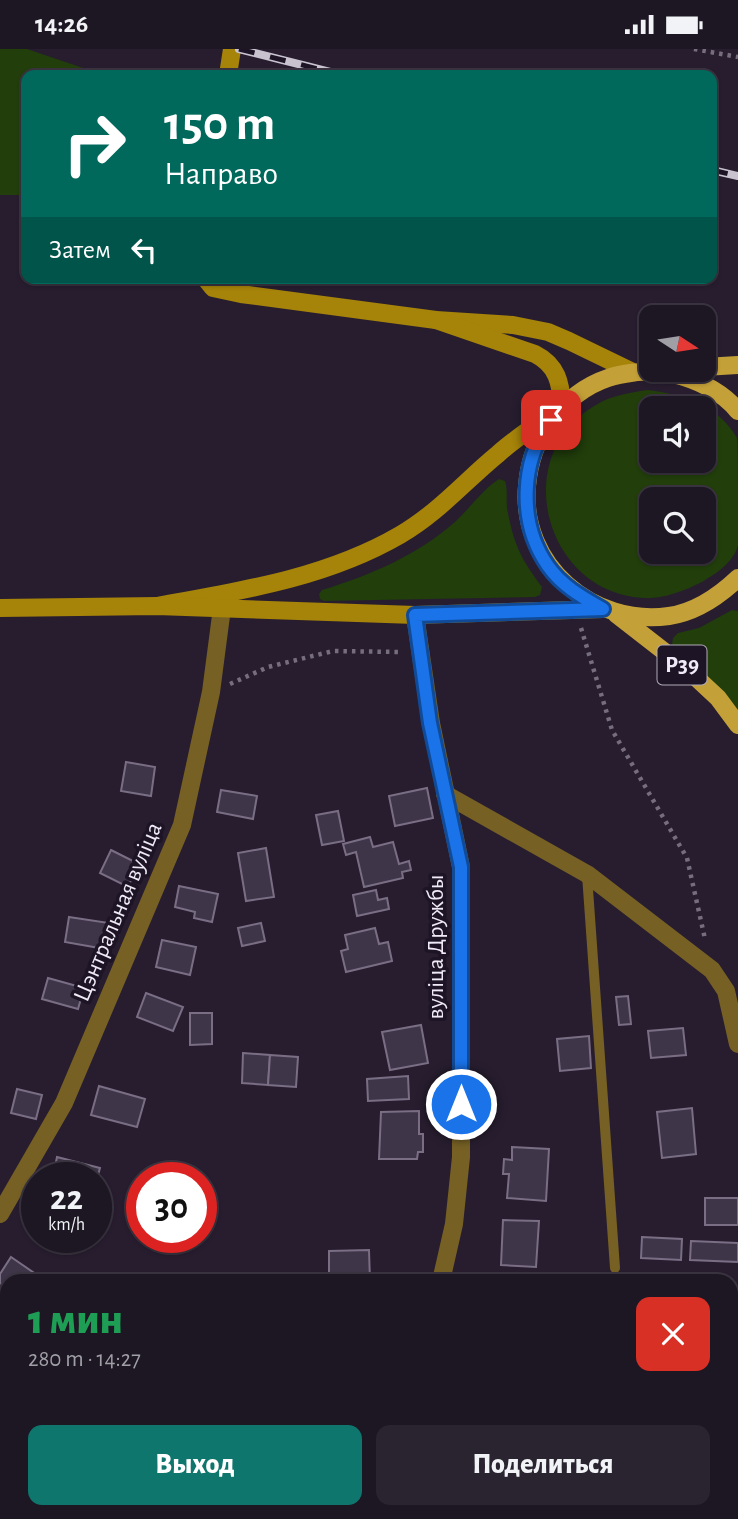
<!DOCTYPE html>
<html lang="ru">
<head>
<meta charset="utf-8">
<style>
  body { margin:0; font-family:"Alegreya Sans",sans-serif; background:#2a2330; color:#f1f3f6; height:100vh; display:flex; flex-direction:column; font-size:26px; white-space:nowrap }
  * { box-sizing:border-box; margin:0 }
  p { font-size:23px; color:#a09fa6 }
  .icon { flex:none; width:38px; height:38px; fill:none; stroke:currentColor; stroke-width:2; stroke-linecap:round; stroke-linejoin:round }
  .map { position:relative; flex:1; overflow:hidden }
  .drawer { position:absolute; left:0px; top:1225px; width:738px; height:245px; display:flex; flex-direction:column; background:#1d1623; border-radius:21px 21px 0 0; box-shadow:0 2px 5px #0004,0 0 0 2px #3b3541 }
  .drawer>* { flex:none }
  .guide { position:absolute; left:21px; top:21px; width:696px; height:214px; border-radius:14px; box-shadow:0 2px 5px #0004,0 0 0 2px #3b3541; background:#00695c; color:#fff; overflow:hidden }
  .needle { width:46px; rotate:102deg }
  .buttons { position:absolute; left:639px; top:256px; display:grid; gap:14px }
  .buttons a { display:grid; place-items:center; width:77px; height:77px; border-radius:14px; background:#1d1623; box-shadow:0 2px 5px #0004,0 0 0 2px #3b3541; font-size:35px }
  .speed { position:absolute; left:21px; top:1113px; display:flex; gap:14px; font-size:35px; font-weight:700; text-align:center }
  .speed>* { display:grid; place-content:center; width:91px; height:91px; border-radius:50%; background:#1d1623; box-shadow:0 2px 5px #0004,0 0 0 2px #3b3541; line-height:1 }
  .speed small { font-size:18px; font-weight:400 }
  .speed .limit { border:10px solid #d22; background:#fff; color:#111 }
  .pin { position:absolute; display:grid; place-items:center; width:60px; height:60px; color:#fff; margin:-30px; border-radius:14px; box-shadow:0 4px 10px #0006 }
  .me { position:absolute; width:77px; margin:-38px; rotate:0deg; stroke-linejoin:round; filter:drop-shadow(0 0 5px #0008) }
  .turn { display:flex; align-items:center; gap:24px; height:147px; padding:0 28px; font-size:32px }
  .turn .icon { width:91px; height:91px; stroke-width:2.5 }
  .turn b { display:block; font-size:49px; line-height:60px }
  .then { display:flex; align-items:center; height:66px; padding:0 28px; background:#0003; gap:14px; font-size:26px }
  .round { display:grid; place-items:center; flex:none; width:74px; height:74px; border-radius:14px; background:#2a2330 }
  .head { display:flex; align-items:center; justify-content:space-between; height:119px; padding:0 28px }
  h1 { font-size:42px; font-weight:800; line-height:52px; color:#1e9e55 }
  .primary-button { display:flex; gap:14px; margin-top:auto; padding:14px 28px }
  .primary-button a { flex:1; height:80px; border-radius:14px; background:#0f766e; color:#fff; font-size:28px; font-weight:800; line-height:80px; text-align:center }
  .primary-button a+a { background:#2a2330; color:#f1f3f6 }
  .status { display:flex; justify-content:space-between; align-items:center; height:49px; padding:0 35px; background:#1d1623; direction:ltr }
  .status svg { height:19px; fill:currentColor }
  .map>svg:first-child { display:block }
  .green { fill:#213e0b; fill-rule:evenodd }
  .building { fill:#3f3549; stroke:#796e84; stroke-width:2 }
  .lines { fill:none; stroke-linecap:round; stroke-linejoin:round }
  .path { stroke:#766d7d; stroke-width:4.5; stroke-dasharray:3.5 5; stroke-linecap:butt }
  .lane { stroke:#766024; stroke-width:10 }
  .street { stroke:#766024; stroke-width:18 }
  .secondary { stroke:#a68309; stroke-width:18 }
  .primary { stroke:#c4a038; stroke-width:18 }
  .rail-casing { stroke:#c9c3d0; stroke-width:8 }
  .rail { stroke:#1d1425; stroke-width:5; stroke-dasharray:16; stroke-linecap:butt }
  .route-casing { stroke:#114b97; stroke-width:18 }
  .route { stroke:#1a73e8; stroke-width:12 }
  .labels { text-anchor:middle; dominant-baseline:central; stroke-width:7; stroke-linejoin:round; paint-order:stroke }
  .shield { fill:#1d1425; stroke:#b1aab8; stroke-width:2 }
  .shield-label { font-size:23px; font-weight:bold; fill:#f0eaf7 }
  .street-label { font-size:24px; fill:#f0eaf7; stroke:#1d1425 }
</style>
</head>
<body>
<div class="status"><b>14:26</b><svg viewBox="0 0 49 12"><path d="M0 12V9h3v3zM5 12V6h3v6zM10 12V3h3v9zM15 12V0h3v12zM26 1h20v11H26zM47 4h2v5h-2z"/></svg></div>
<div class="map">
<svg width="738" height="1470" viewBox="0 0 738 1470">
  <rect width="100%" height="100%" fill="#271d2f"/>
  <g class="green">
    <path d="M0 0H27L95 23 98 26H26V146H0Z"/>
    <path d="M647 341C681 345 719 356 737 389 738 398 738 426 738 437 738 454 738 480 738 496 732 524 678 548 651 549 547 551 505 408 596 356 612 346 629 344 647 341ZM651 359H704V411H651ZM651 450H704V502H651Z"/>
    <path d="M499 430 505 432C508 441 506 450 507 459 514 496 520 508 542 538L540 546 535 548 324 552 320 550 319 545 322 541C371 526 418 506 456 472 471 458 482 441 499 430Z"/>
    <path d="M732 561 738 562V662L694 613 672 595 673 589 678 584 699 579Z"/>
  </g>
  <g class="building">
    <path d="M126 713 155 718 151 747 121 742Z"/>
    <path d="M427 739 433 769 395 777 389 747Z"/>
    <path d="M221 741 257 747 253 770 217 763Z"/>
    <path d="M338 762 344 792 322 796 316 766Z"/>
    <path d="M370 788 373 798 393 793 399 815 409 812 411 821 402 823 403 829 364 838 356 803 346 806 343 795Z"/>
    <path d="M266 799 274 848 246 852 238 804Z"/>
    <path d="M111 801 139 815 128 838 100 824Z"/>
    <path d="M179 837 218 845 212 873 194 869 195 863 175 858Z"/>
    <path d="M376 841 378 851 387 849 389 860 357 867 353 846Z"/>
    <path d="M69 868 109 874 105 900 65 893Z"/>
    <path d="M261 874 265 892 242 897 238 879Z"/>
    <path d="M375 879 379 895 388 893 392 912 346 923 341 902 348 900 345 886Z"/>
    <path d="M162 891 196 898 190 926 156 918Z"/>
    <path d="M48 929 84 939 78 960 42 950Z"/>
    <path d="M146 944 183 958 173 982 137 968Z"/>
    <path d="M628 947 631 975 619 976 616 948Z"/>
    <path d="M190 964H212V995L190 996Z"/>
    <path d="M421 976 428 1014 390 1021 382 983Z"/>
    <path d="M683 979 686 1006 651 1009 648 982Z"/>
    <path d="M589 987 591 1019 560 1022 557 990Z"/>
    <path d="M243 1004 270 1006 268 1036 242 1034Z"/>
    <path d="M270 1006 298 1008 296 1038 268 1036Z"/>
    <path d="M408 1027 409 1050 368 1052 367 1030Z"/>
    <path d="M99 1037 145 1050 137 1078 91 1066Z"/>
    <path d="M17 1040 42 1046 36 1070 11 1064Z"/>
    <path d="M692 1059 696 1105 662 1109 657 1063Z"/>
    <path d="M419 1062V1085H423V1103H418L417 1110H379L381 1063Z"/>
    <path d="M512 1098 549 1100 546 1152 507 1149 509 1125H503L504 1110 512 1111Z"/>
    <path d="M57 1108 100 1119 96 1133V1129L53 1127Z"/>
    <rect x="705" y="1149" width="33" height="27"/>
    <path d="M503 1171 539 1172 536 1218 501 1216Z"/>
    <path d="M642 1188 682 1190 681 1211 641 1209Z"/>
    <path d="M691 1192 738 1194V1213L690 1211Z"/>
    <path d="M369 1201 370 1232H329V1202Z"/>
    <path d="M11 1208 43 1230 41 1232H7V1239L0 1234V1225Z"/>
  </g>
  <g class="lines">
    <g class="path">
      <path d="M694 0 738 8"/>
      <path d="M581 579 612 681 687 809 705 890"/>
      <path d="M230 635 268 618 333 602 401 603"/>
    </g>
    <path class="lane" d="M587 826 615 1219"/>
    <g class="street">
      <path d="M415 566 431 674 461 818V1108L454 1175 441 1232"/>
      <path d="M445 745 587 825 712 921 726 942 738 995"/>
      <path d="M0 1165 64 1054 182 776 211 643 222 559"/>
      <path d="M317 1470 320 1463"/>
    </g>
    <g class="secondary">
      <path d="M228 26 232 0"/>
      <path d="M205 229 213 239 241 245 436 271 513 276 548 283 569 292 633 323"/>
      <path d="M157 557C240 542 326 529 400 486 438 464 465 432 498 405 518 387 541 373 562 357 561 334 557 316 535 305L436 271"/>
      <path d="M0 559 157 557 415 566 603 560"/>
    </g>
    <g class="primary">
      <path d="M704 318 738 316"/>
      <path d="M682 320C657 323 632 321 608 329 584 337 565 353 550 373 536 392 529 413 527 437 520 516 593 578 669 567 696 563 719 547 738 529"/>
      <path d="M669 324C695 330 721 341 738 362"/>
      <path d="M616 565 688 621 718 649 738 676"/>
    </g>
    <g class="rail-casing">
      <g id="rail">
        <path d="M239 0 342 26"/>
        <path d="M712 121 738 127"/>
      </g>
    </g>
    <use href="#rail" class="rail"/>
  </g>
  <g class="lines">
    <g class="route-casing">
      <path id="route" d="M461 1055V818L430 674 415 566 603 560C582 548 562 537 548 517 518 474 520 413 551 371"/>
    </g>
    <use href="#route" class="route"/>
  </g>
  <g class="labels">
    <rect class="shield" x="657.5" y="596.5" width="49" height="39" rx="5"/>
    <g class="shield-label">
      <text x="682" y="616">Р39</text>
    </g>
    <g class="street-label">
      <text transform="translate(118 863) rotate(-67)">Цэнтральная вуліца</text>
      <text transform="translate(436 898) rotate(-90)">вуліца Дружбы</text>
    </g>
  </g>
</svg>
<div class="buttons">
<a><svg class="needle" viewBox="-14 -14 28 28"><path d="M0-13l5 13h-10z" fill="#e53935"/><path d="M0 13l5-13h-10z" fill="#a09fa6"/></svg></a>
<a><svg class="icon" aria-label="sound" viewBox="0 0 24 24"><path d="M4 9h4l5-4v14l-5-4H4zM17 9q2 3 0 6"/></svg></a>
<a><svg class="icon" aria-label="search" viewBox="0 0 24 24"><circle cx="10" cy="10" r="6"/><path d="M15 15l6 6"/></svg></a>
</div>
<div class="speed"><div>22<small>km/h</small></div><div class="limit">30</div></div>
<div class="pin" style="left:551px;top:371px;background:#d93025"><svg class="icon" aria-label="arrive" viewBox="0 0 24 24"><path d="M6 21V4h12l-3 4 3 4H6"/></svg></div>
<svg class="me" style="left:461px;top:1055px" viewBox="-20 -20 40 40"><circle r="17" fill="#1a73e8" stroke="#fff" stroke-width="3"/><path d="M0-11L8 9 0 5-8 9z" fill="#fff"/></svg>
<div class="guide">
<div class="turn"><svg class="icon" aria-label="right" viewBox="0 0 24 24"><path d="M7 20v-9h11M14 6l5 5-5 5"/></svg><div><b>150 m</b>Направо</div></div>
<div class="then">Затем<svg class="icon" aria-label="left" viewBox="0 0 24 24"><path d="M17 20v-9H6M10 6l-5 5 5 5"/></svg></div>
</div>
<section class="drawer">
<div class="head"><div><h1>1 мин</h1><p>280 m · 14:27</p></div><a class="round" style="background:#d93025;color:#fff"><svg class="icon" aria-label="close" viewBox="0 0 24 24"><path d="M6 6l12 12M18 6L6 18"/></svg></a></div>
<div class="primary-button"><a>Выход</a><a>Поделиться</a></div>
</section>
</div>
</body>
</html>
